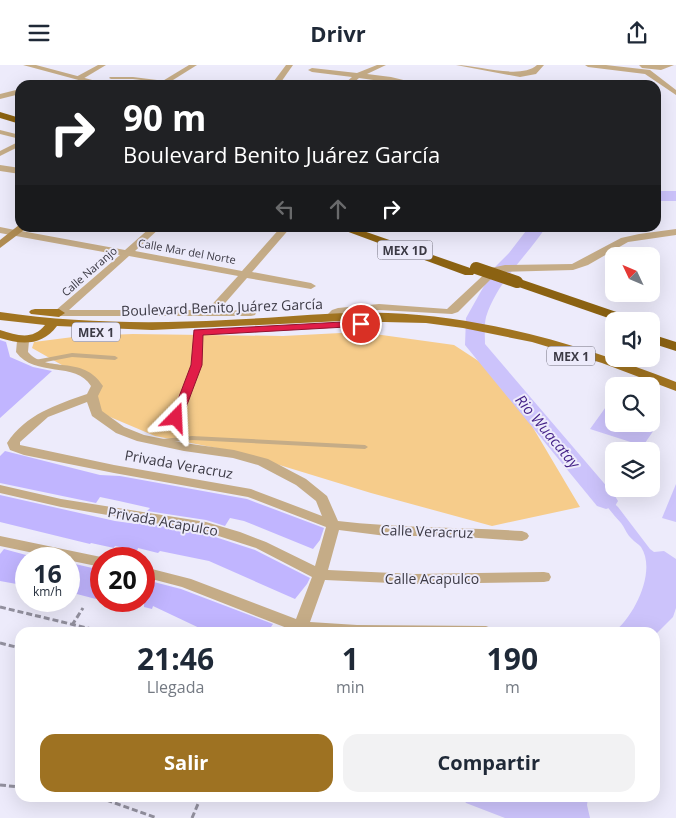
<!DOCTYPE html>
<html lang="es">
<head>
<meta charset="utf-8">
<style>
  body { margin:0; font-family:"Open Sans",sans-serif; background:#f2f2f3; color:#1f2937; height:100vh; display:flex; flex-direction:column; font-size:19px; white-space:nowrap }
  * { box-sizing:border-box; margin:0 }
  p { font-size:16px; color:#747a83 }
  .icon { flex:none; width:28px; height:28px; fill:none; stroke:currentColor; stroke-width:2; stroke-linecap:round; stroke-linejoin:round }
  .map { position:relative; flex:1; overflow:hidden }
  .side { position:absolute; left:15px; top:562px; width:645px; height:175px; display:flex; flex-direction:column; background:#fff; border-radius:15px; box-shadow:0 5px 20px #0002 }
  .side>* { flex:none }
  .banner { position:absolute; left:15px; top:15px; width:646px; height:152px; border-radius:15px; box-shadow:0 5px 20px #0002; background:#202124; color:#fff; overflow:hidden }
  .needle { width:32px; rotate:314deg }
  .tools { position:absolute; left:605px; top:182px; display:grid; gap:10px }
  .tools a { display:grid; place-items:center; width:55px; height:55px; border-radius:10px; background:#fff; box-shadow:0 5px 20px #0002; font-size:25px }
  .speed { position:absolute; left:15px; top:482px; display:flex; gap:10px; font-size:25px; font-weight:700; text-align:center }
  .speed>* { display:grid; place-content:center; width:65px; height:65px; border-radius:50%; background:#fff; box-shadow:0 5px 20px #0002; line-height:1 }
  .speed small { font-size:12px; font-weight:400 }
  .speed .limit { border:8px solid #d22; background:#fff; color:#111 }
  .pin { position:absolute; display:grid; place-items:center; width:42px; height:42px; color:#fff; margin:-21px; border:2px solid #fff; border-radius:50%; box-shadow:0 1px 5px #0007 }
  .me { position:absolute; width:55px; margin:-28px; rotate:21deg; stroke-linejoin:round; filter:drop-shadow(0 0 4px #0008) }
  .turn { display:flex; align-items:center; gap:18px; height:105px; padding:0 25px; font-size:22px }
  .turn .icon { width:65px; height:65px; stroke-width:2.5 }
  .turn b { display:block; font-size:35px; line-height:42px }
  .lanes { display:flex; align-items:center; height:48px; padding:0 25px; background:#0003; justify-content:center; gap:25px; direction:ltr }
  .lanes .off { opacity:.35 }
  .eta { display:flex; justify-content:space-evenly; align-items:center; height:85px; text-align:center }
  .eta b { font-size:30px; font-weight:700; line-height:35px }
  .action { display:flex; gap:10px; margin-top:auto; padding:10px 25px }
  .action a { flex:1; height:58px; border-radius:15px; background:#9e7222; color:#fff; font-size:20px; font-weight:700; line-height:58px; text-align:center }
  .action a+a { background:#f2f2f3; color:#1f2937 }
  header { display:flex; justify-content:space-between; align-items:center; height:65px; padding:0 25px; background:#fff; font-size:22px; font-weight:700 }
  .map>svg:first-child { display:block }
  .green { fill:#f6cc8b }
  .water { fill:#ccc3fb }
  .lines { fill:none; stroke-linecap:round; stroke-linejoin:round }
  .river { fill:#ccc3fb; fill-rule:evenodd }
  .building { fill:#c1b5ff }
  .path { stroke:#92909e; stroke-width:3; stroke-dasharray:6 3; stroke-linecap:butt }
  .service { fill:#c5ac87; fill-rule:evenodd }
  .minor { fill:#c5ac87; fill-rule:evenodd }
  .tertiary { fill:#c5ac87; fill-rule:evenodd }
  .secondary { fill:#b08c52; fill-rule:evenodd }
  .primary { fill:#a17421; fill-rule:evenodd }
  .motorway { fill:#8b6212; fill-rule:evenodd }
  .motorway-bridge { stroke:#8b6212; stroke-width:12 }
  .route { fill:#e11d48; stroke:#92132f }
  .labels { text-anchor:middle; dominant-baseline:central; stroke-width:4; stroke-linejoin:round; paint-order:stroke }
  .far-street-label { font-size:11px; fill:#3c3a45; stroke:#edebfb }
  .shield { fill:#edebfb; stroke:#716f7c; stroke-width:1 }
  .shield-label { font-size:12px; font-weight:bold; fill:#3c3a45 }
  .street-label { font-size:14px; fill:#3c3a45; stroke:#edebfb }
  .water-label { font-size:15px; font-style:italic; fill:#421f86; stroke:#edebfb }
</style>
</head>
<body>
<header><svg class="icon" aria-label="menu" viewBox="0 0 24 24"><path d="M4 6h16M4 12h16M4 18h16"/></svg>Drivr<svg class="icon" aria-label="share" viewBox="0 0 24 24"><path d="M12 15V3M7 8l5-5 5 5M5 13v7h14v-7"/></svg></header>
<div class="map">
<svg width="676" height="753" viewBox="0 0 676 753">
  <rect width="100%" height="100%" fill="#edebfb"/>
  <path class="green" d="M360 267 454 280 503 312 580 442 492 461 371 428 237 387 155 371 103 349 88 334 97 320 32 283 34 277 81 271 133 269 283 271Z"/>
  <g class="water">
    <path d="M608 339 614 341V359H651V353L660 356 643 381 590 364Z"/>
    <path d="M586 412 618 442 650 484 654 487 664 486 676 494V543L673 552 655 570V568L614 567C634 552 657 506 641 482 639 479 634 477 632 474 627 470 625 463 621 458 608 444 597 428 586 412Z"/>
    <path d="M676 419V457L662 453Z"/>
    <path d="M463 733H588L587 740 590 753H505L466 738Z"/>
  </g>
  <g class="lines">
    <g class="river">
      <rect x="656" y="126" width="20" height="10"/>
      <path d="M529 162H546C526 192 497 217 486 252 484 260 485 271 485 279L615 431 618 436 615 441 606 444 597 441 465 280 466 253 480 228 495 202 509 188Z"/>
    </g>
  </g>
  <g class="building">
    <path d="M0 275 6 277 10 292 33 302 52 306 0 353Z"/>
    <path d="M5 386 100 410 120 411 247 434 324 463 320 475 313 484 244 456 230 453 225 461 206 455 147 446 150 443 119 436 100 432 96 438 0 418V391Z"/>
    <path d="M0 430 115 456 137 459 138 457 206 469 255 485 310 513 307 519 295 534 209 496 160 486 158 488 138 483 137 486 115 481 114 483 91 478 90 479 0 457Z"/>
    <path d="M4 484 26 490V515L22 520 0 516V489Z"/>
    <path d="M75 499 101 505V533L98 532 96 534 69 527V507Z"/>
    <path d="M150 516 181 524 273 559 267 568H210L153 541 152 544 144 542V525Z"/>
  </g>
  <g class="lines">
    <g class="path">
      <path d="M0 542 108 568"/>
      <path d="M67 568 83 543"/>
      <path d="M0 578 20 583"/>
      <path d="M0 720 20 722"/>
      <path d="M98 732 157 753"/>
      <path d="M192 753 201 732"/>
    </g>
    <g class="service">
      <path d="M110 12H133L165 16 167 17 165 18 133 14H111L109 13Z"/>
      <path d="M198 265 201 267 200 300 179 353 176 355 174 354 173 353 194 300 195 267Z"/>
      <path d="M72 288 115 291 118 293 115 295 72 292 35 299 32 297 35 295Z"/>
      <path d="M192 371 365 380 368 382 365 384 192 375 162 378 159 376 162 374Z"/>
    </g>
    <g class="minor">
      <path d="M98 0H106L81 15 74 13Z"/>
      <path d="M189 0H197L165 20H156Z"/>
      <path d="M286 0H293L279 20H271Z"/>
      <path d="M377 0H386L367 9 391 12 424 20H409L359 13 351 20H343L352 12 312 7 308 5 312 3 357 8Z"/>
      <path d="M456 0C479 0 520 15 537 0H544L536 9 520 12Z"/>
      <path d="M585 0H606L650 5 676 25V30L645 9 588 2Z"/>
      <path d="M639 0H674L661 5 642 3Z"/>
      <path d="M0 65 20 70V74L0 69Z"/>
      <path d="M20 76V81L0 91V86Z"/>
      <path d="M0 100 20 103V109L0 106Z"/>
      <path d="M151 162H161L135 186 242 206 281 162H291L252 207 311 218 316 221 311 224 247 213 219 245 255 246 256 248 255 250 251 251H59L55 250 54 248 55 246 120 190 16 171 11 168 16 165 125 185ZM129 191 238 211 207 245H69Z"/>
      <path d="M676 164V170L628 177 588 200 573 205 498 207 458 247 452 249 379 245 343 248 329 256 324 253 332 245 338 243 379 239 447 244 491 203 505 200 572 199 621 173 639 169Z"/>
      <path d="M23 273 29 276 28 287C47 309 83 289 103 321L98 331 102 346 124 362 144 370 184 378 234 385 268 394 306 414 327 431 338 456C399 463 461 462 522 466L527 468 529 471 527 474 522 476 451 471H386L339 465 328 505 414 509 544 507 549 508 551 512 549 516 544 517 414 519 325 515 310 557 357 560 486 561 491 563 494 567 291 568 292 565 182 522 144 512V502L191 514 296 554 312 512 256 483 206 467 61 442 0 428V420L61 434 206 457 240 467 266 477 315 501 326 462 248 432 114 408 24 390 10 385 7 378C26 349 56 340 87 329L91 321C76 296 35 313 16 287L17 276ZM87 337 92 351 116 368 137 376 184 386 233 393 258 400 296 420 316 436 322 451 251 424 114 400 20 380V377L48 352Z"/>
      <path d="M0 471 101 492 106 494H101V502L0 481Z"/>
    </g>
    <g class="tertiary">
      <path d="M23 0H36L111 20H97Z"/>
      <path d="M20 24V29L0 34V29Z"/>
      <path d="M0 162 20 166 21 168 16 171 0 168Z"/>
    </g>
    <path class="secondary" d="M19 160 20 162H28L0 183V175Z"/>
    <g class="primary">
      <path d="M35 244H59L65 248 59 252 31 249 29 247 31 245Z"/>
      <path d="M0 247C75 258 150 259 226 255 280 253 334 246 388 248 488 252 584 281 676 317V326L602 298 532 277 463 263 426 258 342 256 152 265 57 261C42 281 22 280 0 273V265C17 270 32 276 45 260L0 255Z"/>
    </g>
    <g class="motorway">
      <path d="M0 47 20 53V59L0 53Z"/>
      <path d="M335 162H352L473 204 475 207 473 210H465Z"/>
      <path d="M517 213 634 253 635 256H617L513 220 511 217 513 214Z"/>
      <path d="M651 269 676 277V286L651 278Z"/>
    </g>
    <path class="motorway-bridge" d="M476 203 517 217"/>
  </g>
  <path class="route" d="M361 256 366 259 364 261 203 270 202 300 182 353 176 356 171 353 191 300 194 265Z"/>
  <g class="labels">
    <g class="far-street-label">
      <text transform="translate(187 186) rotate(10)">Calle Mar del Norte</text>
      <text transform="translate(89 206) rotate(-41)">Calle Naranjo</text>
    </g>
    <g class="shield">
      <rect x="377.5" y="175.5" width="55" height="19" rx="4"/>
      <rect x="72" y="257.5" width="48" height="19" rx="4"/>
      <rect x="547" y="281.5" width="48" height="19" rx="4"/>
    </g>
    <g class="shield-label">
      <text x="405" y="185">MEX 1D</text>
      <text x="96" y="267">MEX 1</text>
      <text x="571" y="291">MEX 1</text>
    </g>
    <g class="street-label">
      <text transform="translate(222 242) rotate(-2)">Boulevard Benito Juárez García</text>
      <text transform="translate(179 399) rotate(10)">Privada Veracruz</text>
      <text transform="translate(163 456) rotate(10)">Privada Acapulco</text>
      <text transform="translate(427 466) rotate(2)">Calle Veracruz</text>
      <text x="432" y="513">Calle Acapulco</text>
    </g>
    <g class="water-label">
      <text transform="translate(548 366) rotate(50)">Rio Wuacatay</text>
    </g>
  </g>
</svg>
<div class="tools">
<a><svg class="needle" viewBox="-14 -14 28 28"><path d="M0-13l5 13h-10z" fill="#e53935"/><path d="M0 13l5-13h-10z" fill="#747a83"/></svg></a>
<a><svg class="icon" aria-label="sound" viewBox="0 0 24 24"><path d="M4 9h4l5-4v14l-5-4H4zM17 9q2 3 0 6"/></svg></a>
<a><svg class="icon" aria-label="search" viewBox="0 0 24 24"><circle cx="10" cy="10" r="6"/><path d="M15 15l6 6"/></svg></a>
<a><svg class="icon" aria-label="layers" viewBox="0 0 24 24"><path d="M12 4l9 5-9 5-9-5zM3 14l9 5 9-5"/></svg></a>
</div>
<div class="speed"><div>16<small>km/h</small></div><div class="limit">20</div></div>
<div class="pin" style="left:361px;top:259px;background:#d93025"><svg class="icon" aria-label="arrive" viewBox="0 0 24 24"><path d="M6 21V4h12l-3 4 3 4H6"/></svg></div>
<svg class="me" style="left:176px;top:353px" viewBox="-20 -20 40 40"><path d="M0-17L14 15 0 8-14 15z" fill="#e11d48" stroke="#fff" stroke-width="4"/></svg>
<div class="banner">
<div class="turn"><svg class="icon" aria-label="right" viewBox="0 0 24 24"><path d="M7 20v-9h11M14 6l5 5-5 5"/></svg><div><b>90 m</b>Boulevard Benito Juárez García</div></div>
<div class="lanes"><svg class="icon off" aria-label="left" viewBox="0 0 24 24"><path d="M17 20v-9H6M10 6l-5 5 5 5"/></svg><svg class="icon off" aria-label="ahead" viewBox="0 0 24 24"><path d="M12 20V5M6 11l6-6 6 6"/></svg><svg class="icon" aria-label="right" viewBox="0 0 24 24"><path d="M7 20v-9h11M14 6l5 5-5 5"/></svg></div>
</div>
<section class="side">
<div class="eta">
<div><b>21:46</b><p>Llegada</p></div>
<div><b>1</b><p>min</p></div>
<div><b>190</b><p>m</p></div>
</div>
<div class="action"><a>Salir</a><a>Compartir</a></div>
</section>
</div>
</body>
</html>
